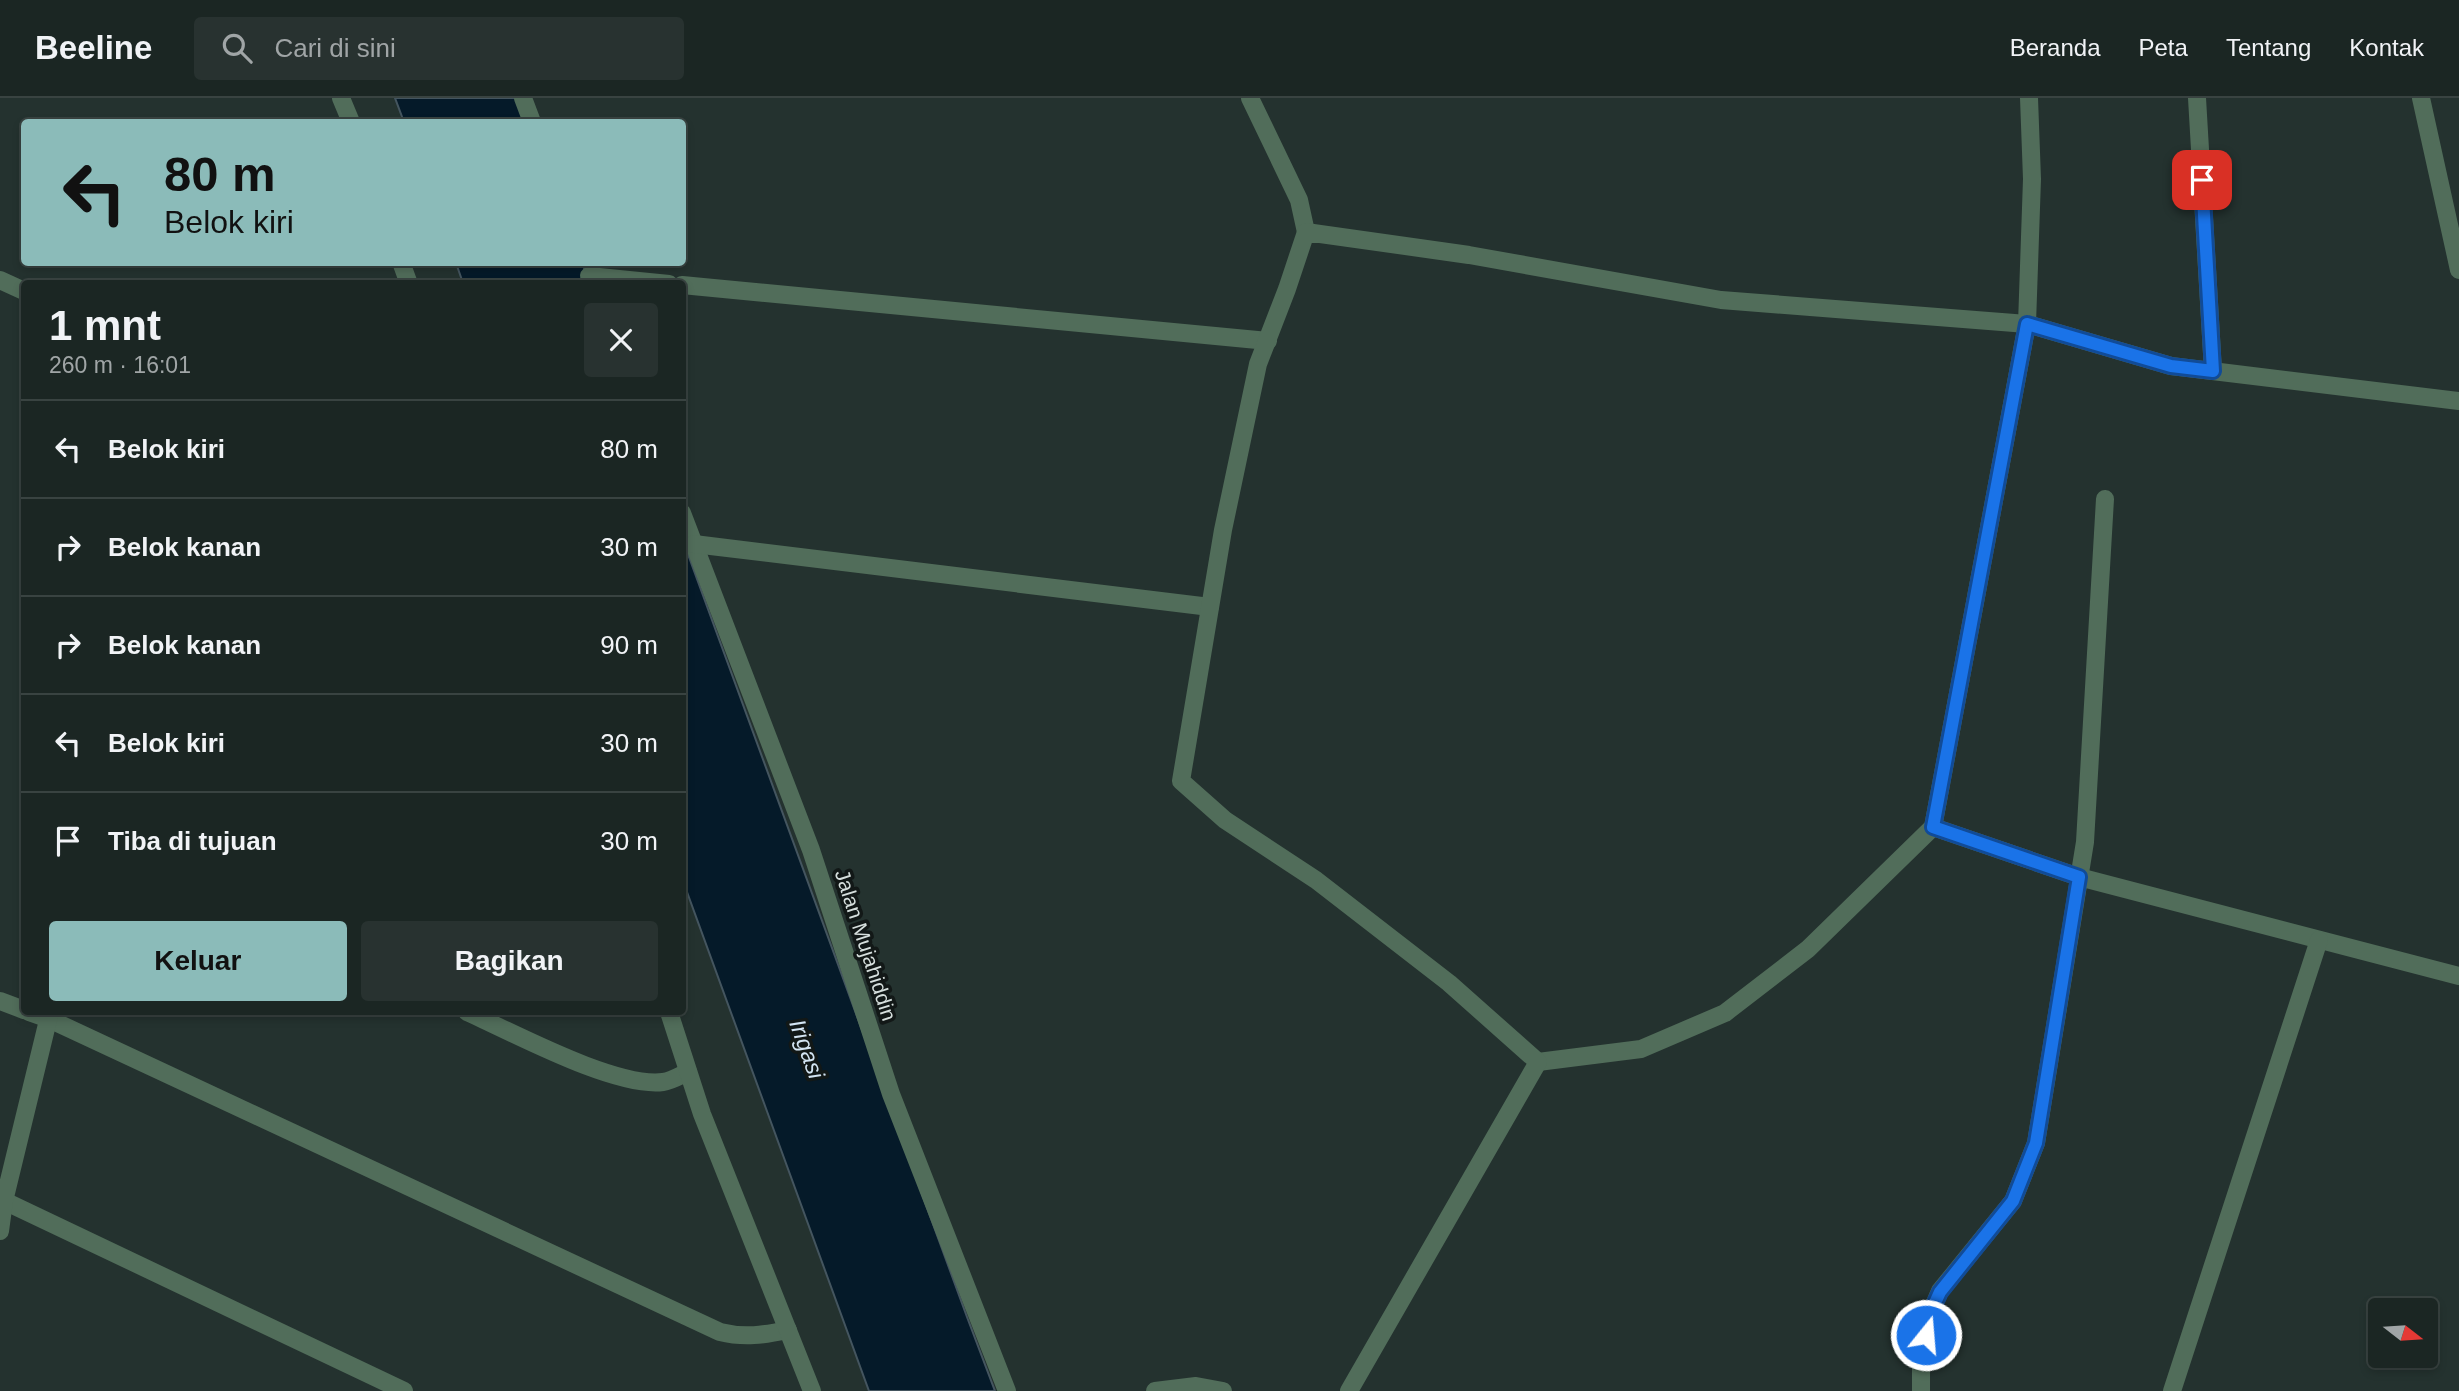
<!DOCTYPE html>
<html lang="id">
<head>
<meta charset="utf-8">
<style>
  body { margin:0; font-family:Helvetica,sans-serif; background:#283230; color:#f1f3f6; height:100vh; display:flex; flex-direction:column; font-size:26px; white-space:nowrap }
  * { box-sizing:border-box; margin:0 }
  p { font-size:23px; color:#a0a5a6 }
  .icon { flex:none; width:38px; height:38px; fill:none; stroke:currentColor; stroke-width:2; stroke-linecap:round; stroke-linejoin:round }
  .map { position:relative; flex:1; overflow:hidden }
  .side { position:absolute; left:21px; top:182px; width:665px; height:735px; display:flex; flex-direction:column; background:#1b2623; border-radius:7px; box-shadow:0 4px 10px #0003,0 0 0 2px #394341 }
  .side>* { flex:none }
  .hud { position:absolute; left:21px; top:21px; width:665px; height:147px; border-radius:7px; box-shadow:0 4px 10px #0003,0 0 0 2px #394341; background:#8bbbb9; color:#111; overflow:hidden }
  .needle { width:46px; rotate:107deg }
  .controls { position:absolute; left:2368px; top:1200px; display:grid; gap:14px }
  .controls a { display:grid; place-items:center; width:70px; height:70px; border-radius:7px; background:#1b2623; box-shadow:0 4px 10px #0003,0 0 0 2px #394341; font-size:35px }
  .pin { position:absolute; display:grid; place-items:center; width:60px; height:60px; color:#fff; margin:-30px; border-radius:14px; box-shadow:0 4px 10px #0006 }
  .me { position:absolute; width:77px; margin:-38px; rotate:17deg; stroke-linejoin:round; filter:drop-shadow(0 0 5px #0008) }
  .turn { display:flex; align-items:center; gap:24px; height:147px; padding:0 28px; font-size:32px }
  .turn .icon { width:91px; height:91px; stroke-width:2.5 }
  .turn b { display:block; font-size:49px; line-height:60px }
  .round { display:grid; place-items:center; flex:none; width:74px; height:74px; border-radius:7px; background:#283230 }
  .summary { display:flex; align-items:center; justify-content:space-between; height:119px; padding:0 28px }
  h1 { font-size:42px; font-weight:600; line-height:52px }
  .button { display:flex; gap:14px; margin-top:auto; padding:14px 28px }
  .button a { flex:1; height:80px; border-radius:7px; background:#8bbbb9; color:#111; font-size:28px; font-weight:600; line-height:80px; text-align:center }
  .button a+a { background:#283230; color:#f1f3f6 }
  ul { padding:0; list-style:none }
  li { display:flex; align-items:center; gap:21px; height:98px; padding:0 28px; border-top:2px solid #394341 }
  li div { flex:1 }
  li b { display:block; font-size:26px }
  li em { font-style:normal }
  header { display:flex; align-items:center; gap:42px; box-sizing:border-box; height:98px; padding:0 35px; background:#1b2623; border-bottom:2px solid #394341 }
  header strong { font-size:33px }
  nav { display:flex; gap:38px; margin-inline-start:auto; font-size:24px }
  .search { width:490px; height:63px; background:#283230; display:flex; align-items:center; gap:18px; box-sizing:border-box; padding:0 24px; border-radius:7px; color:#a0a5a6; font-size:26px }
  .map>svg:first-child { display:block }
  .water { fill:#051a29; stroke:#44555f; stroke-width:2 }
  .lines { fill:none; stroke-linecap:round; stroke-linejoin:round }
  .service { stroke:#516d5a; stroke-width:18 }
  .minor { stroke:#516d5a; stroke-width:18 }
  .route-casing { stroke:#114b97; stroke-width:18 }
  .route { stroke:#1a73e8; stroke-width:12 }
  .labels { text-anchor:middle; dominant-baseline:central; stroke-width:7; stroke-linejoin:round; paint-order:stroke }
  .street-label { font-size:21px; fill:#d6dfdd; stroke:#121817 }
  .water-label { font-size:23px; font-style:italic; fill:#d4e5f3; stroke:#121817 }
</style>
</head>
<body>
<header>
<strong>Beeline</strong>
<div class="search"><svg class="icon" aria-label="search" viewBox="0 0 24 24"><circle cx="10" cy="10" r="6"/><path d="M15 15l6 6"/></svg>Cari di sini</div>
<nav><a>Beranda</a><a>Peta</a><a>Tentang</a><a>Kontak</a></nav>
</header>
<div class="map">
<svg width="2459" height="1293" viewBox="0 0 2459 1293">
  <rect width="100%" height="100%" fill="#24322f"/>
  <g class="water">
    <path d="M395 0H522L531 24H404Z"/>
    <path d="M456 165H582L590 185H463Z"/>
    <path d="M682 440 967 1219 995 1293H869L683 783Z"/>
  </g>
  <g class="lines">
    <g class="service">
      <path d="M1933 729 2079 779 2459 878"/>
      <path d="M1921 1293V1258L1930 1216 1940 1193 2013 1103 2036 1045 2085 744 2105 401"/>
      <path d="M2172 1293 2319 842"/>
    </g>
    <g class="minor">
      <path d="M341 0 351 24"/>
      <path d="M523 0 532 24"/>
      <path d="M1250 0 1299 102 1306 134"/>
      <path d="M2197 0 2213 273"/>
      <path d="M2421 0 2459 172"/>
      <path d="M401 164 409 186"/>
      <path d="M589 178 669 186"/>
      <path d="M0 182 24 193"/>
      <path d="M682 187 1268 243"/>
      <path d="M682 415 811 752 891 996 1007 1293"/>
      <path d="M694 446 1210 509"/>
      <path d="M0 903 24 912"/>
      <path d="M29 914 49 921 720 1234C744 1240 764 1237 788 1232"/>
      <path d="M467 914C514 935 615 990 663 984 672 983 681 977 688 974"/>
      <path d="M669 914 702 1016 812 1293"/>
      <path d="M1538 964 1641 951 1725 915 1808 851 1933 729 2027 226 2032 81 2029 0"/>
      <path d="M0 1101 404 1293"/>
      <path d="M0 1133 4 1103 50 914"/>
      <path d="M1155 1293 1196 1288 1223 1293"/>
      <path d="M1349 1293 1538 964 1449 885 1316 782 1225 722 1181 683 1223 432 1258 266 1287 191 1306 134 1469 157 1721 202 2027 226 2171 268 2459 303"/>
    </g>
  </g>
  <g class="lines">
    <g class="route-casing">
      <path id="route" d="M1926 1237 1930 1216 1940 1194 2013 1103 2036 1045 2079 779 1933 729 2027 226 2171 268 2213 273 2202 82"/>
    </g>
    <use href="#route" class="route"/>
  </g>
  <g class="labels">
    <g class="street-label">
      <text transform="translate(866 847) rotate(72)">Jalan Mujahiddin</text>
    </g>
    <g class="water-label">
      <text transform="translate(807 951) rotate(70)">Irigasi</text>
    </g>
  </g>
</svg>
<div class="controls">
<a><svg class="needle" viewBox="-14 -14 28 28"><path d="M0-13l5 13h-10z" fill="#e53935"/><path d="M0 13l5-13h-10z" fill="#a0a5a6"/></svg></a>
</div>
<div class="pin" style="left:2202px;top:82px;background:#d93025"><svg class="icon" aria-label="arrive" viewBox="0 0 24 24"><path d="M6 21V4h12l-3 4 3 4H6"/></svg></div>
<svg class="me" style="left:1926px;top:1237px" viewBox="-20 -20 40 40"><circle r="17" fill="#1a73e8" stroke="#fff" stroke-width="3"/><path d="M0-11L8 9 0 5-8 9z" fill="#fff"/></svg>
<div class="hud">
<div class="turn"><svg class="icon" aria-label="left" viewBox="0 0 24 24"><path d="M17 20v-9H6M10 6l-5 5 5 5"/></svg><div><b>80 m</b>Belok kiri</div></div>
</div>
<section class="side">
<div class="summary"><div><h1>1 mnt</h1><p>260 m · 16:01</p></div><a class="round"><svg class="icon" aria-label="close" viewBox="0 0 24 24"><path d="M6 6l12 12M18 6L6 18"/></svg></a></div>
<ul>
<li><svg class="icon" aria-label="left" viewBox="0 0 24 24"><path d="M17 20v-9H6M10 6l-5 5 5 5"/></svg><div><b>Belok kiri</b></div><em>80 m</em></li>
<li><svg class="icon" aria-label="right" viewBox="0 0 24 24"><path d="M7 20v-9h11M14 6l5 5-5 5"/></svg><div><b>Belok kanan</b></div><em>30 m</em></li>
<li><svg class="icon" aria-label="right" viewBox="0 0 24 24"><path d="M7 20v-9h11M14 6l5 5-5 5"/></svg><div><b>Belok kanan</b></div><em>90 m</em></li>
<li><svg class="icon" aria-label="left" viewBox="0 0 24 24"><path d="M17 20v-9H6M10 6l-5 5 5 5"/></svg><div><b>Belok kiri</b></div><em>30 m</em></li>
<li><svg class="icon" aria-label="arrive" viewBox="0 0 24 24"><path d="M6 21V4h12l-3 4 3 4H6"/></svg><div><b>Tiba di tujuan</b></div><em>30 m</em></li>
</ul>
<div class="button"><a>Keluar</a><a>Bagikan</a></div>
</section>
</div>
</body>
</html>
